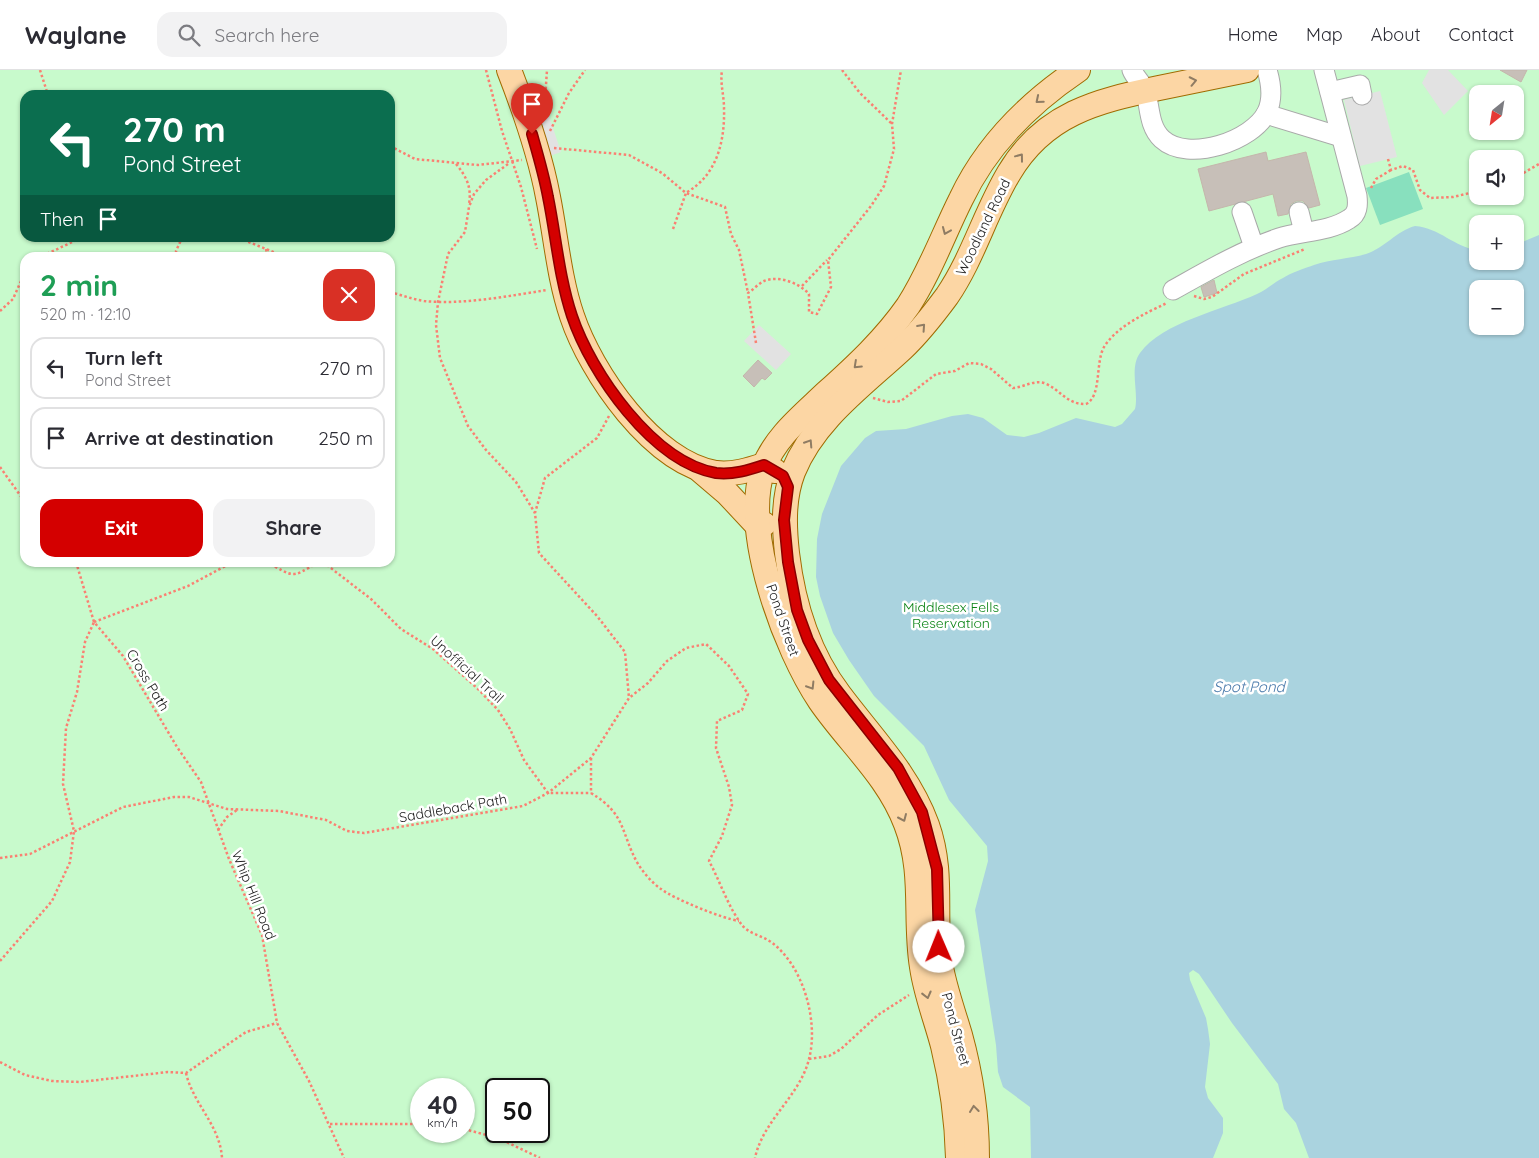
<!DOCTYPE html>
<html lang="en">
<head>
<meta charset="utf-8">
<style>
  body { margin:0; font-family:Quicksand,sans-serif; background:#f2f2f3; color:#2b2b33; height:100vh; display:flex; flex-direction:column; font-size:19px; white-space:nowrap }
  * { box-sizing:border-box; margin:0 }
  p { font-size:16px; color:#7c7c81 }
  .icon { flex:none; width:28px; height:28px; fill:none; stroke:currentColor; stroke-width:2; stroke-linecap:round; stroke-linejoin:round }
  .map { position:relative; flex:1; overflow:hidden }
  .drawer { position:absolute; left:20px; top:182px; width:375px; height:315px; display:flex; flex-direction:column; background:#fff; border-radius:15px; box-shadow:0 1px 4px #0004 }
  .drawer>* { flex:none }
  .top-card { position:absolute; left:20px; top:20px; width:375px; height:152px; border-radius:15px; box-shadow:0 1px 4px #0004; background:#0b6e4f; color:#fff; overflow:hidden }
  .needle { width:32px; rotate:210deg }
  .tools { position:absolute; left:1469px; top:15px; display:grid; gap:10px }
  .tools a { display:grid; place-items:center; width:55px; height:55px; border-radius:10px; background:#fff; box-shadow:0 1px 4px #0004; font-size:25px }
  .speed { position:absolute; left:410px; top:1008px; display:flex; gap:10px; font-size:25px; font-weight:700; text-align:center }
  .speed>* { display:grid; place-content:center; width:65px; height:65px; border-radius:50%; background:#fff; box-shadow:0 1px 4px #0004; line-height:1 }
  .speed small { font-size:12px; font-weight:400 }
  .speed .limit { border:2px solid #111; border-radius:8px; background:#fff; color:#111 }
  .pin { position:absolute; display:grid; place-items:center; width:42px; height:42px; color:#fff; margin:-51px -21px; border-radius:50% 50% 50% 0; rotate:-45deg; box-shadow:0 0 5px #0007 }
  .pin .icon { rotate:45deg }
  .me { position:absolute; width:55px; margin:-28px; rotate:359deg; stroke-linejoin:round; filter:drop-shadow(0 0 4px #0008) }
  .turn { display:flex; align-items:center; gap:18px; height:105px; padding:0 20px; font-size:22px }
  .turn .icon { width:65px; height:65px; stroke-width:2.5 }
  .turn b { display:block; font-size:35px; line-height:42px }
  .then { display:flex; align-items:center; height:48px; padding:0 20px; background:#0003; gap:10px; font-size:19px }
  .round { display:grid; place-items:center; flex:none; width:52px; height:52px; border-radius:15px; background:#f2f2f3 }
  .summary { display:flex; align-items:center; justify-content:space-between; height:85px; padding:0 20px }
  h1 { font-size:30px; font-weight:700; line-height:38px; color:#1e9e55 }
  .action { display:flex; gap:10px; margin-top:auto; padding:10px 20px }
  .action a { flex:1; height:58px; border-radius:15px; background:#d40000; color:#fff; font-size:20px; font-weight:700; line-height:58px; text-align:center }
  .action a+a { background:#f2f2f3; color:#2b2b33 }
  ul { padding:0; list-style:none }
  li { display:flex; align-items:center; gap:15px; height:62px; margin:0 10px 8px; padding:0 10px; border:2px solid #e1e1e2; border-radius:15px }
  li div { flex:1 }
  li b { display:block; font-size:19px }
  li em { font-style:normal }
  header { display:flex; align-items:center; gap:30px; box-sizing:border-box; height:70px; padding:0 25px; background:#fff; border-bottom:1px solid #e1e1e2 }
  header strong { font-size:24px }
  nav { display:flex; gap:28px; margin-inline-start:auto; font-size:18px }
  .search { width:350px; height:45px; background:#f2f2f3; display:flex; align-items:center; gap:12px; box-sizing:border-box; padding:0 18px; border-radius:15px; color:#7c7c81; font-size:19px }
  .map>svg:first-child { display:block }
  .park { fill:#c8facc; fill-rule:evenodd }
  .pitch { fill:#88e0be }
  .parking { fill:#e2e2e2 }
  .water { fill:#aad3df; fill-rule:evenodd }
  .building { fill:#c7bfb8; stroke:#c4b6ab }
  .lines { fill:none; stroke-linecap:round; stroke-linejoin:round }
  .minor-casing { stroke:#a9a9a9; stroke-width:21 }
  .major-casing { stroke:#a06b00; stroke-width:26 }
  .path { stroke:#fa8072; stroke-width:2.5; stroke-dasharray:2.5 2.5; stroke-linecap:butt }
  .minor { stroke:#fff; stroke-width:19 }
  .major { stroke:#fcd6a4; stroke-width:24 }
  .oneway { stroke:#8f7c63 }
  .route-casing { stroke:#8a0000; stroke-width:12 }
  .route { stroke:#d40000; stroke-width:9 }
  .labels { text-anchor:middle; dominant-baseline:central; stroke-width:5; stroke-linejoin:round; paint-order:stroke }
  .street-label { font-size:14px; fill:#222; stroke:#fff }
  .park-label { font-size:14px; fill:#0c8416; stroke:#fff }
  .water-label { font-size:15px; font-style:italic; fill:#4a7aab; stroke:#fff }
</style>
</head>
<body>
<header>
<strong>Waylane</strong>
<div class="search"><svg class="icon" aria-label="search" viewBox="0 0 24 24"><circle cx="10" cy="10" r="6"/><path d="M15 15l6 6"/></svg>Search here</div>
<nav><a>Home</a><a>Map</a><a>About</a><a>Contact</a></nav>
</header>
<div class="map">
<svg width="1539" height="1088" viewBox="0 0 1539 1088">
  <rect width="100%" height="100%" fill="#f2efe9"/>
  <path class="park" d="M0 0H1539V1088H0ZM1478 24H1515V61H1478ZM25 25H390V168H25ZM1478 89H1515V126H1478ZM1478 154H1515V191H1478ZM25 188H390V492H25ZM1478 219H1515V256H1478ZM421 1019H464V1061H421ZM496 1019H539V1061H496Z"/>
  <path class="pitch" d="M1409 102 1423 139 1380 155 1366 118Z"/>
  <g class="parking">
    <path d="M1429 0H1448L1468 21 1444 45 1422 13Z"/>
    <path d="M1380 21 1397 87 1360 96 1344 30Z"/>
    <path d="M545 34 561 82 550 86 535 37Z"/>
    <path d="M759 255 791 284 776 300 744 271Z"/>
  </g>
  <path class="water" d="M1415 156C1440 158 1454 177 1477 180L1478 191H1515V175L1539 165V1088H1309L1296 1053 1284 1039 1278 1014 1232 953 1199 904 1193 900 1189 903 1190 910 1206 948 1208 959 1210 974 1205 1017 1208 1028 1223 1048V1063L1213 1088H1031L1030 1037 1003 1017 998 1002 996 975 975 840 988 791 987 776 949 730 924 676 874 626 849 590 833 563 820 526 816 507 817 469 822 444 841 396 865 368 876 361 906 359 952 346 968 344 983 348 1007 365 1024 367 1039 363 1076 348 1115 357 1122 354 1135 339C1139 322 1129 298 1140 283 1162 252 1223 240 1257 224 1267 220 1274 212 1283 208 1290 203 1306 198 1314 195 1331 189 1349 189 1366 184 1385 178 1396 161 1415 156ZM1478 219H1515V256H1478Z"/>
  <g class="building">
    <path d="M1500 0H1527L1521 12Z"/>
    <path d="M1266 82 1268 91 1306 82 1320 135 1309 138 1303 131H1296L1291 134 1288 144 1278 146 1273 124 1209 141 1198 99Z"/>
    <path d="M1214 210 1217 223 1204 227 1201 217Z"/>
    <path d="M758 290 772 303 765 310 762 308 754 317 743 306Z"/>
  </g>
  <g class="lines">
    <g class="minor-casing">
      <g id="minor">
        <path d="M1132 0C1135 8 1144 15 1146 23 1150 38 1149 57 1162 69 1188 93 1253 71 1267 42 1273 29 1271 13 1267 0"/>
        <path d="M1330 22 1360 15 1362 25"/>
        <path d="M1266 44 1341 67"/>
        <path d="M1242 142 1254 177"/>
        <path d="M1299 142 1304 162"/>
        <path d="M1173 220C1207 201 1241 181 1279 168 1301 161 1329 162 1349 149 1358 144 1358 135 1357 126L1324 0"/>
      </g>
    </g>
    <g class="major-casing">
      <g id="major">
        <path d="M509 0C525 41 540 84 548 127 556 167 559 208 572 246 591 303 653 393 716 403 733 405 749 400 764 395L775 401"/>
        <path d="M700 400 727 423 756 454H764"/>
        <path d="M958 1088C957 1050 952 1013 943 976 936 949 926 925 922 897 914 848 925 803 906 754 888 706 849 673 820 631 785 579 741 461 763 399 775 367 802 346 826 323 856 296 885 269 908 236 930 202 943 165 961 129 986 76 1029 33 1078 0"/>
        <path d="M977 1088C977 1047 971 1005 960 965 953 941 944 917 940 892 933 844 944 803 927 755 908 703 871 667 839 624 808 583 793 534 787 483 784 456 783 428 793 402 814 350 862 316 902 279 919 263 933 245 947 226 973 188 985 143 1009 103 1044 44 1096 31 1159 18 1188 12 1218 6 1247 0"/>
      </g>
    </g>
    <g class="path">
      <path d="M40 0 48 25"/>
      <path d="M486 0 502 61 521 117 537 179"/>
      <path d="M842 0 860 23 892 54"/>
      <path d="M544 44 547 0"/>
      <path d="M550 61 569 23 585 0"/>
      <path d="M390 76 415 89 478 95 522 90"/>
      <path d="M554 78 629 85 662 103 686 123 725 137 731 164 739 180 748 223"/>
      <path d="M1388 89 1391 100 1403 96 1413 100 1420 120 1430 128 1453 127 1478 121"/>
      <path d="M456 94C466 106 472 117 469 134"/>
      <path d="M508 94 486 110 474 124 469 137 465 162 448 184 438 232 436 255 440 288 468 356 486 380 516 412 535 443"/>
      <path d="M1515 108 1539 94"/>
      <path d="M1371 118 1376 109 1391 100"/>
      <path d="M687 122C717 105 725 71 724 38 724 25 720 14 722 0"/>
      <path d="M673 159 686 123"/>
      <path d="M239 168 288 188"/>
      <path d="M266 179 268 188"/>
      <path d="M38 188 81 168"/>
      <path d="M177 188 176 181 182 168"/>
      <path d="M802 216 827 190"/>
      <path d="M390 222C401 225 412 229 424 231 462 235 509 226 547 220"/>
      <path d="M1194 226 1204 229 1212 227 1244 204 1305 179"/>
      <path d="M0 241 13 229 25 202"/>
      <path d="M756 273 748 223C753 220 759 213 764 211 779 205 799 213 809 224V242L817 244 831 217 828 190 871 136 884 116 894 79 892 54 901 0"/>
      <path d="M873 328 888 332 901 331 936 304 955 301 969 293 981 294 991 299 1013 318C1024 317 1034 310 1044 313 1060 319 1067 335 1086 334 1102 326 1095 293 1104 277 1117 256 1146 243 1167 233"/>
      <path d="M609 346 597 368 545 408 535 443 539 483 597 546 625 582 629 628"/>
      <path d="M0 397 25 432"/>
      <path d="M76 492 94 552 123 586 177 677 201 712 229 789 262 865 277 953 309 1011 344 1088"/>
      <path d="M266 492C294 506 290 510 318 492"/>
      <path d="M323 492 371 529 401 559 433 579 477 618 498 640 510 659 524 690 548 723H591"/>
      <path d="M94 552 188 516 233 492"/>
      <path d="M591 688V723C627 745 620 762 638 794 644 803 652 813 661 819 674 829 724 849 739 851"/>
      <path d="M218 760 227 747 237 740"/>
      <path d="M0 788 30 784 123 737 174 727H189L227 739 279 741 326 750 347 761 364 763 523 736 548 723 591 688 629 628 648 613 667 591 686 578 706 574 729 596 748 624 742 640 717 651 716 678 729 717 732 735 722 766 709 791C720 811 728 837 742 855 749 864 761 865 771 872 803 895 819 951 809 989 800 1026 763 1050 755 1088"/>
      <path d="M0 891 52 831 70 792 74 761 63 714 66 658 77 622 85 572 94 552"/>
      <path d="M809 989 829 986 841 979 878 945 909 925"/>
      <path d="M0 992 25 1005 52 1011 80 1012 168 1002 186 1003 246 962 277 953"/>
      <path d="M186 1003C193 1034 220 1055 222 1088"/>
      <path d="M330 1054H421"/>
      <path d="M464 1059 498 1068 540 1088"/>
    </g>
    <use href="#minor" class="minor"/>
    <use href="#major" class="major"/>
  </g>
  <defs><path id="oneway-chevron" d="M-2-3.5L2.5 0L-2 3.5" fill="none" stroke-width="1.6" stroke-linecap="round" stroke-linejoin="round" transform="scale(1.25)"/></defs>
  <g class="oneway">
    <use href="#oneway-chevron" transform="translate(1193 11) rotate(-12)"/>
    <use href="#oneway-chevron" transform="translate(1039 30) rotate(140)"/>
    <use href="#oneway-chevron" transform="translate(1020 87) rotate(-53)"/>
    <use href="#oneway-chevron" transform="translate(946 161) rotate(113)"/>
    <use href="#oneway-chevron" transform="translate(922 257) rotate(-48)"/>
    <use href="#oneway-chevron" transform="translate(857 295) rotate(137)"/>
    <use href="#oneway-chevron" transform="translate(809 373) rotate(-57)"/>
    <use href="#oneway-chevron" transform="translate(811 616) rotate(58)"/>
    <use href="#oneway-chevron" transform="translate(903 748) rotate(66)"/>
    <use href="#oneway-chevron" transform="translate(927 925) rotate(76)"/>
    <use href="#oneway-chevron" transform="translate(974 1039) rotate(-97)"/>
  </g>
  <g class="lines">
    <g class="route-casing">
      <path id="route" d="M532 64C538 85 544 105 548 127 556 166 559 207 572 246 591 303 653 392 716 403 733 405 749 400 764 395L783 406 788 417 784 450 788 492 797 540 808 570 829 610 898 698 922 742 937 799 939 877"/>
    </g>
    <use href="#route" class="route"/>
  </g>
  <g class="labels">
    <g class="street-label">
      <text transform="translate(983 157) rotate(-64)">Woodland Road</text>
      <text transform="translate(783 550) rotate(71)">Pond Street</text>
      <text transform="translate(467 599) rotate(42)">Unofficial Trail</text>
      <text transform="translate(148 610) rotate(59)">Cross Path</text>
      <text transform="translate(453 738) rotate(-10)">Saddleback Path</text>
      <text transform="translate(254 825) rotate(68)">Whip Hill Road</text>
      <text transform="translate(956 959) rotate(75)">Pond Street</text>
    </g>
    <g class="park-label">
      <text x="951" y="537">Middlesex Fells<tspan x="951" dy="16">Reservation</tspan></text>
    </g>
    <g class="water-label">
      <text x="1249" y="616">Spot Pond</text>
    </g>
  </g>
</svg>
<div class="tools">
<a><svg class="needle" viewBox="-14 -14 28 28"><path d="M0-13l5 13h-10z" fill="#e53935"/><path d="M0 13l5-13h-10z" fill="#7c7c81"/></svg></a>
<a><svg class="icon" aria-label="sound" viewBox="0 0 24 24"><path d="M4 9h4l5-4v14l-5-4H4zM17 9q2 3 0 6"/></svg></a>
<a>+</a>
<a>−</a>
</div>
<div class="speed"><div>40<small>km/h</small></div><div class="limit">50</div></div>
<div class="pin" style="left:532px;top:64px;background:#d93025"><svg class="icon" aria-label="arrive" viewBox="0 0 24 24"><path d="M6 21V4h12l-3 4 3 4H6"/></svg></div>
<svg class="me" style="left:939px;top:877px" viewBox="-20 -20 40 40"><circle r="19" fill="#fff"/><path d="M0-13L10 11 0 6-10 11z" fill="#d40000"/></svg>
<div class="top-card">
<div class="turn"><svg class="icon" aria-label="left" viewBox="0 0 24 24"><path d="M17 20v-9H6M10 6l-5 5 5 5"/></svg><div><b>270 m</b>Pond Street</div></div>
<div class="then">Then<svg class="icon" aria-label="arrive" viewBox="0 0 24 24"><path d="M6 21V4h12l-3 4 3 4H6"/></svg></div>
</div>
<section class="drawer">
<div class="summary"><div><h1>2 min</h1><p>520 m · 12:10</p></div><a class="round" style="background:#d93025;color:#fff"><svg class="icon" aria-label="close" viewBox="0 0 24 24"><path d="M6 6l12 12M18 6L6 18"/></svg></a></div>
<ul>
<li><svg class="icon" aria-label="left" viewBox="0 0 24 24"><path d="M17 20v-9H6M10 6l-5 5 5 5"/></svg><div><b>Turn left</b><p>Pond Street</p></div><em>270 m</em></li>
<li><svg class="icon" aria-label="arrive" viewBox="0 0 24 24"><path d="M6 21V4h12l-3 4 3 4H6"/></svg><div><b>Arrive at destination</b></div><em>250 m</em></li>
</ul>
<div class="action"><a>Exit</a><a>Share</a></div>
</section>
</div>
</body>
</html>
